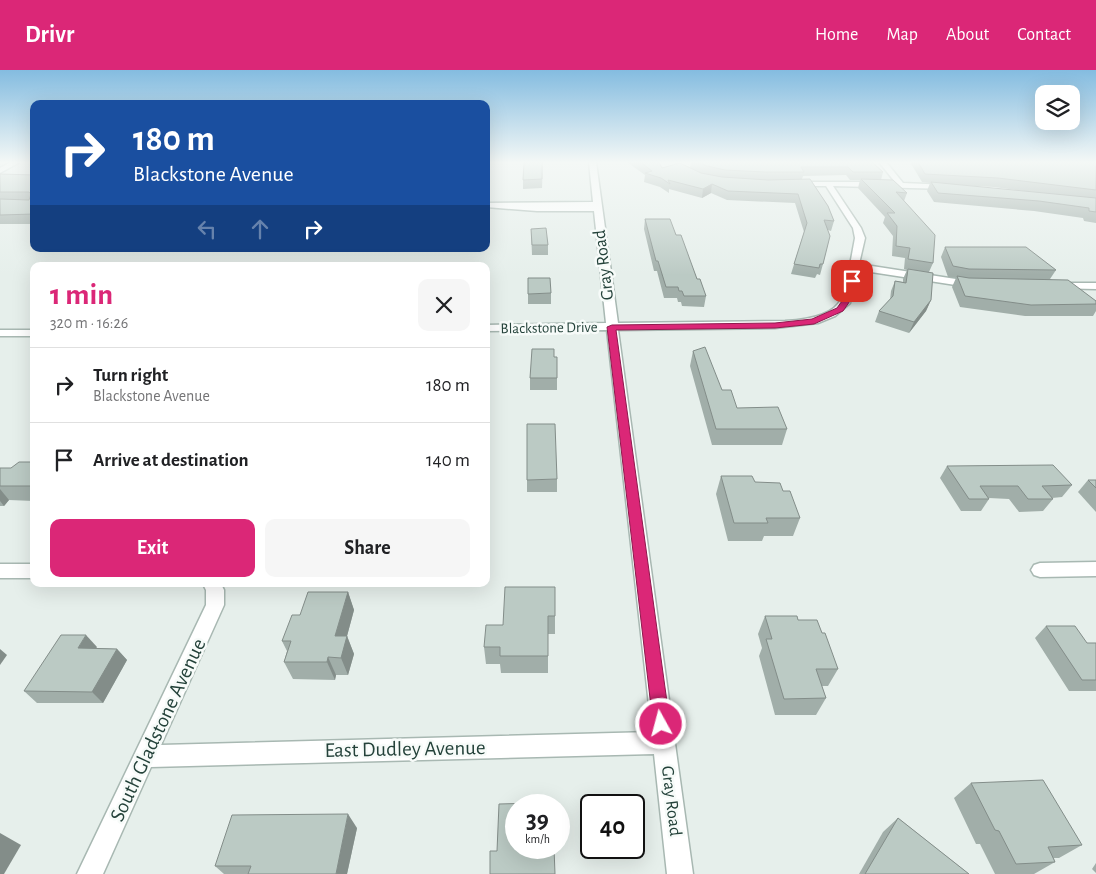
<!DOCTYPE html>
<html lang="en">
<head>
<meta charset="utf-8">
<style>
  body { margin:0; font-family:"Alegreya Sans",sans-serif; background:#f6f6f6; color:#202124; height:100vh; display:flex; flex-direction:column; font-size:19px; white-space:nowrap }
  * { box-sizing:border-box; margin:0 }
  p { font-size:16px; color:#757577 }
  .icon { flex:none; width:28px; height:28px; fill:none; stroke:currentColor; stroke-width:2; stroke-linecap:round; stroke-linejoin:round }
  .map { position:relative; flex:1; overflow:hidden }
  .details { position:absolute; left:30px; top:192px; width:460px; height:325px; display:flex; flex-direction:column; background:#fff; border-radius:10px; box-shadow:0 5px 20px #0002 }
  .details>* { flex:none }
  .banner { position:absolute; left:30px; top:30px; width:460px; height:152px; border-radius:10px; box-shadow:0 5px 20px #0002; background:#1a4fa0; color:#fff; overflow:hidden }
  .buttons { position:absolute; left:1035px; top:15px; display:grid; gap:10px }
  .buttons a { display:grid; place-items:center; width:45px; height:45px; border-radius:10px; background:#fff; box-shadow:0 5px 20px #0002; font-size:25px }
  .speed { position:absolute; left:505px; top:724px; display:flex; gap:10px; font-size:25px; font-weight:700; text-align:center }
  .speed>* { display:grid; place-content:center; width:65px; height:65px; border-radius:50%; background:#fff; box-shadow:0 5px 20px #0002; line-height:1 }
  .speed small { font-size:12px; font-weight:400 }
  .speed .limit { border:2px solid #111; border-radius:8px; background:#fff; color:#111 }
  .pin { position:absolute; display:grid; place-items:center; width:42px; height:42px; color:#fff; margin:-21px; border-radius:10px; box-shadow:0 2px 8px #0006 }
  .me { position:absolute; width:55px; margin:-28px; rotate:353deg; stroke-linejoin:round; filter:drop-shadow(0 0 4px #0008) }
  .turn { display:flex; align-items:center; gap:18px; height:105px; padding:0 20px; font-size:22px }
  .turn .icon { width:65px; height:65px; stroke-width:2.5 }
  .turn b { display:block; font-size:35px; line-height:42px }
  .lanes { display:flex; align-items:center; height:48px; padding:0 20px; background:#0003; justify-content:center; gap:25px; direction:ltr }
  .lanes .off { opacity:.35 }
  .round { display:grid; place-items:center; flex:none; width:52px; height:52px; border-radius:10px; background:#f6f6f6 }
  .head { display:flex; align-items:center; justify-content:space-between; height:85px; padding:0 20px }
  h1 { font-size:30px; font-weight:700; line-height:38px; color:#db2777 }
  .cta { display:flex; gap:10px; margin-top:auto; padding:10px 20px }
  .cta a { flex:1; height:58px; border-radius:10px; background:#db2777; color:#fff; font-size:20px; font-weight:700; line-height:58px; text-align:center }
  .cta a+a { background:#f6f6f6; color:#202124 }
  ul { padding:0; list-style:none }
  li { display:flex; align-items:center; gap:15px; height:75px; padding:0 20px; border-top:1px solid #e0e0e0 }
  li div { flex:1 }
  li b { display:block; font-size:19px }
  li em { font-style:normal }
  header { display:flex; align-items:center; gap:30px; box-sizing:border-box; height:70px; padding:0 25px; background:#db2777; color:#fff }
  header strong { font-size:24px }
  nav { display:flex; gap:28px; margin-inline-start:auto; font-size:18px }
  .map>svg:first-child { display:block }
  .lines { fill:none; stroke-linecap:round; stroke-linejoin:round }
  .minor-casing { stroke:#a8b8b2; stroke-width:3 }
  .minor { fill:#fff; fill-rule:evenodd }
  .wall { fill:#a1aea9; fill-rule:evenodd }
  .shaded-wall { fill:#838d89 }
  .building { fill:#bbcac4; stroke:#838d89 }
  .route { fill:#db2777; stroke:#8e194d }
  .labels { text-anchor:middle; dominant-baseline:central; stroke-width:5; stroke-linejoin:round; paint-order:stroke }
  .far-street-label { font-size:15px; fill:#24423a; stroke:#f7fbf9 }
  .street-label { font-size:18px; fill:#24423a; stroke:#f7fbf9 }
  .near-street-label { font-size:21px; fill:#24423a; stroke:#f7fbf9 }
</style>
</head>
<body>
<header>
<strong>Drivr</strong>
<nav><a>Home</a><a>Map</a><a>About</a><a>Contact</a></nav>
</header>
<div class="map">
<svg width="1096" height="804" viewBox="0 0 1096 804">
  <rect width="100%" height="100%" fill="#e6efeb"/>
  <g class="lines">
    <g class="minor-casing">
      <g id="minor">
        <path d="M11 92H20L0 103V98Z"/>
        <path d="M589 92H596L618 253 785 251C802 250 833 247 841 229 847 215 852 184 855 168L853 158 826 116H794L790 114 794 112H895L879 92H886L903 113 949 115 953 117 949 119 833 116 861 158 865 168 859 194 975 212 980 215 975 218 858 200 850 233 835 246 818 253 775 258 618 260 693 804H667L654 684 151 697 103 804H77L206 535V520L203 514H221L224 520V535L161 675 652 662 607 260 486 261V255L606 253 594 141H537L486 137V133L593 132Z"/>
        <path d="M1055 213H1096V219L1051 218 1050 216Z"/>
        <rect x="0" y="260" width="34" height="6"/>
        <path d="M1096 492V506L1040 507 1034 505 1031 500 1034 495 1040 493Z"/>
        <rect x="0" y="494" width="34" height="14"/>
      </g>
    </g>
    <use href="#minor" class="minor"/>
  </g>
  <g class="wall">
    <path d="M543 92 542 118 523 119V110Z"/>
    <path d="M627 92H659L662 98H690L691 92H872L883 102 881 110 907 123 904 131 933 193 929 202 931 230 926 241 909 263 875 252 879 241 890 230 891 221 895 211 903 212V209L907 200 904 199 905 188 892 186 893 166 883 153 885 147 858 118 860 110H850L846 105 803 106 802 109 834 151 831 161 828 160 823 194 820 205 817 204 815 208 791 204 804 162 795 133 727 130 711 123 702 128 669 119V123L660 117 644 112 645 105Z"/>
    <path d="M910 92H1096V153L1084 151 1083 148 1034 141 934 132 927 121 930 113 922 112ZM956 115 994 117 1032 122Z"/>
    <path d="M0 104 34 105V154H0Z"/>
    <path d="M645 149 676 165 697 209 706 226 704 237 682 236 681 232H678L677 228H664L657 201H654L644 159Z"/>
    <path d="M531 159 548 175V185H532Z"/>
    <path d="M945 177 1056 200 1050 209 1096 231V241L1093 246H1025L960 237 952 217 956 208 948 207 941 187Z"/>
    <path d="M551 223V234H528V224Z"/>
    <path d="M693 281 722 320 737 338 787 359 782 375H712L690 296Z"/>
    <path d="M557 287V320H530V308Z"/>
    <path d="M34 392V431L9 430 4 436H0V398H11Z"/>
    <path d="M947 396 1072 415 1062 427 1052 428 1053 429 1043 441 1019 442 1009 429 989 428V429L981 441H961L940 408Z"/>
    <path d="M721 406 755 412 783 421 800 448 793 466H764L762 471H728L716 424Z"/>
    <path d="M557 409V422H527V410Z"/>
    <path d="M1088 410H1096V442L1078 422Z"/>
    <path d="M555 517V564H548V603H501L500 594H486L484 577 503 555Z"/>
    <path d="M348 522 354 540 347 566 354 584 348 605H336L335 610 293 609 284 592 287 581 282 571 300 545Z"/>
    <path d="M765 546 798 550 822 563 838 599 828 616H822L826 628 816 645H775L759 586 762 578 758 564Z"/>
    <path d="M1046 556 1087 573H1096V621H1069L1035 568Z"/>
    <path d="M97 577 96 578 117 579 127 590 103 633H37L24 621Z"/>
    <path d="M971 713 1082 775 1059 788H1054L1055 792 1034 804H995L980 774H976L954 728Z"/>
    <path d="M898 748 969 804H859L883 762Z"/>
    <path d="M357 758 347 804H224L215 796Z"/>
    <path d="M1096 793V803L1092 799Z"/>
  </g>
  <g class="shaded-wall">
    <path d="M712 114 711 123 702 128 703 119Z"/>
    <path d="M931 230 926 241 909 263 914 252Z"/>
    <path d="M0 419 9 430 4 436 0 431Z"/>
    <path d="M348 522 354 540 347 566 354 584 348 605 341 588 335 566Z"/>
    <path d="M86 565 97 577 89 589 78 578Z"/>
    <path d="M0 579 7 585 0 595Z"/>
    <path d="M117 579 127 590 103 633 92 622Z"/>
    <path d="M328 587 336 605 335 610 327 592Z"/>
    <path d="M348 744 357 758 347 804H336Z"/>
    <path d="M0 763 21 775 4 804H0Z"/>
  </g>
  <g class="building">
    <path d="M524 92H542V109L523 110Z"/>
    <path d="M640 92H659L662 98 680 93 701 103 722 107 768 110 810 109 828 136 834 151 824 150 830 166 823 194H820L819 198 794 194 807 153 798 124 728 121 712 114 703 119 668 110 670 114 661 108 645 103 652 101Z"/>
    <path d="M697 92H872L883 102H853L848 97H801L804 102H765L725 100 707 96Z"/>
    <path d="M918 92H1096V120L998 108 925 104Z"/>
    <path d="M0 104 34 105V144L0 145V129L29 130 31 124 29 122H0Z"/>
    <path d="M861 109 893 110 907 123 896 122 935 165 933 193 908 189 910 178 896 176 897 156 887 143H895Z"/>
    <path d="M931 112 1096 128V142L1089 141V138L1039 131 938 123Z"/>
    <path d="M645 149H670L676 165H681L697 209H700L706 226H684L682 221H679L678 217H666L658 191H656Z"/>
    <path d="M546 158 548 175H532L531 159Z"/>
    <path d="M945 177H1026L1056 200 969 199 953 196Z"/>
    <path d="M908 199 933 203 931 230 914 252 879 241 893 226 895 211 906 213Z"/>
    <path d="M957 206 969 208 1068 210 1096 231V234L1031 235 965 226Z"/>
    <path d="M528 208H550L551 223 528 224Z"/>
    <path d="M705 277 722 320H731L737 338 778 337 787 359H716L693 281Z"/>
    <path d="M532 279H554V287H557V308H530Z"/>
    <path d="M527 354H555L557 409 527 410Z"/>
    <path d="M19 392H34V416H0V398H11Z"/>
    <path d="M1053 395 1072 415 1042 416 1053 429H1028L1018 416H980L989 429H969L947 396Z"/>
    <path d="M721 406H752L755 412 780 413 783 421H790L800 448H766L768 453H734Z"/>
    <path d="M1088 410H1096V418Z"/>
    <path d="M505 517H555V546H548V586H500V577H484L486 555H503Z"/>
    <path d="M308 522H348L335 566H347L341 588 328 587 327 592H284L291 571H282L292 545H300Z"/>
    <path d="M765 546H797L798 550H817L822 563H825L838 599H816L826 628 784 629 766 569H772Z"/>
    <path d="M1046 556H1075L1087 573H1096V610H1082Z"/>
    <path d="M61 565H86L78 578 117 579 92 622 24 621Z"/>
    <path d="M1043 710 1082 775 1048 777 1055 792 1016 794 999 761 995 760 971 713Z"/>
    <path d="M536 733V735H516V778H554L555 804H490V781H497L499 734Z"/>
    <path d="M348 744 336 804H248L251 796H215L232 745Z"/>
    <path d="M898 748 969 804H865Z"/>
  </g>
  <linearGradient id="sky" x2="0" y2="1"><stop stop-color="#84bce0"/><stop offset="0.45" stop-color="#f4f8f6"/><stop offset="1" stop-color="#f4f8f6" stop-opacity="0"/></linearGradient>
  <rect width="1096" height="205" fill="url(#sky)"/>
  <path class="route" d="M849 209 855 211 850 231 843 241 814 254 775 258 616 260 670 654 667 660 661 662 656 660 653 654 607 257 612 255 775 253 812 249 837 238 842 231Z"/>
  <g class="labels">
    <g class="far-street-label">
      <text transform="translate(549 258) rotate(-1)">Blackstone Drive</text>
    </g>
    <g class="street-label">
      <text transform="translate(604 195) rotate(-97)">Gray Road</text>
      <text transform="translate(671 731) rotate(83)">Gray Road</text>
    </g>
    <g class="near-street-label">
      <text transform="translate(158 660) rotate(-65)">South Gladstone Avenue</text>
      <text transform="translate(405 679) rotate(-1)">East Dudley Avenue</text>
    </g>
  </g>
</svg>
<div class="buttons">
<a><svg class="icon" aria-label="layers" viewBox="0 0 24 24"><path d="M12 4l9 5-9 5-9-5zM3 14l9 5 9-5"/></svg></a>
</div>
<div class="speed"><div>39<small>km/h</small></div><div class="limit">40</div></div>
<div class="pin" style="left:852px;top:211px;background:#d93025"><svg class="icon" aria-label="arrive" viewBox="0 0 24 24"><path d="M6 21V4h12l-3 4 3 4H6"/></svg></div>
<svg class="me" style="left:661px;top:654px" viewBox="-20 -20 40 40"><circle r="17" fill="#db2777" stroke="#fff" stroke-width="3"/><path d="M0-11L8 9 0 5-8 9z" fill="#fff"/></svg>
<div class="banner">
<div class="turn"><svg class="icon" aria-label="right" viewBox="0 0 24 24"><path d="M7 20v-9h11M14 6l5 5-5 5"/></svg><div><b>180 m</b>Blackstone Avenue</div></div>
<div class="lanes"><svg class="icon off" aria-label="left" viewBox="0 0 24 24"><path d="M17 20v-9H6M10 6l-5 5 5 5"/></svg><svg class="icon off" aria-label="ahead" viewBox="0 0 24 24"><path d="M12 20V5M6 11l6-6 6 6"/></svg><svg class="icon" aria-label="right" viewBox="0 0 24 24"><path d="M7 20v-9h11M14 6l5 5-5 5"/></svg></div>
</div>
<section class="details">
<div class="head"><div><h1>1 min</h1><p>320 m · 16:26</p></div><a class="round"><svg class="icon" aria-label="close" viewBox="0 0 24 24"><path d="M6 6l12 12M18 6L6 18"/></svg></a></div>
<ul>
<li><svg class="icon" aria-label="right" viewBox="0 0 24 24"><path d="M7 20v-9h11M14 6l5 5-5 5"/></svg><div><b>Turn right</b><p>Blackstone Avenue</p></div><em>180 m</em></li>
<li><svg class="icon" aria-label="arrive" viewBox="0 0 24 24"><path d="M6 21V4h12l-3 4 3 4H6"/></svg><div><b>Arrive at destination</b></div><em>140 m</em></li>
</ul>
<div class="cta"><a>Exit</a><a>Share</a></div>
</section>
</div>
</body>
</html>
